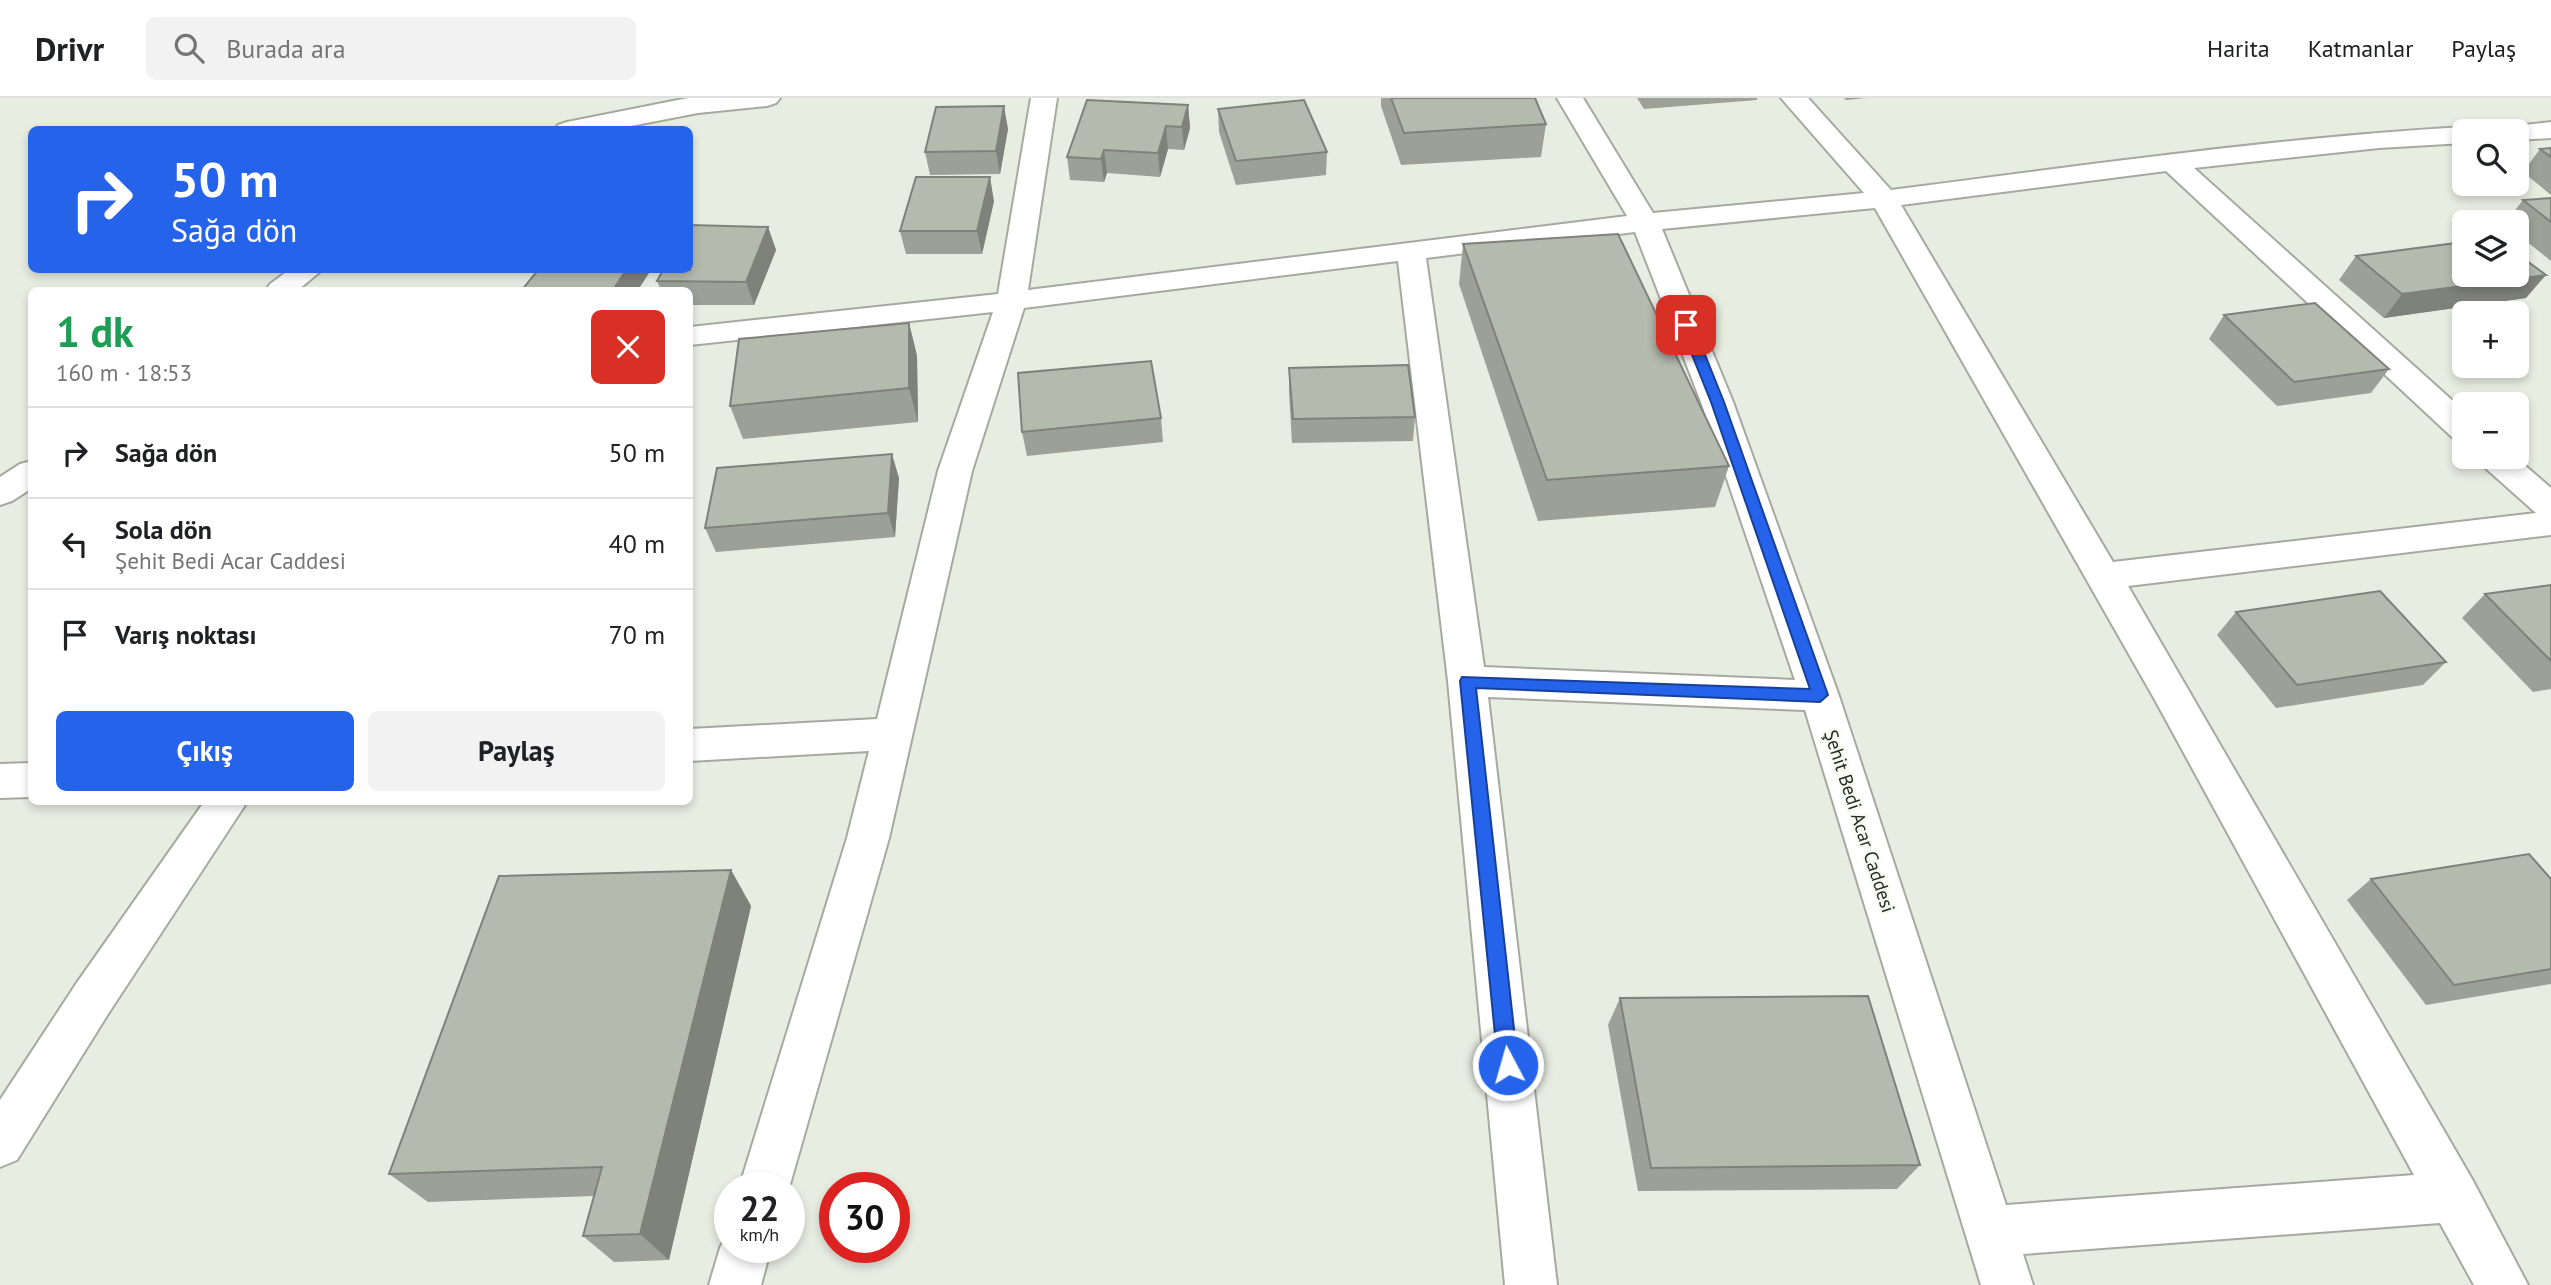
<!DOCTYPE html>
<html lang="tr">
<head>
<meta charset="utf-8">
<style>
  body { margin:0; font-family:"PT Sans",sans-serif; background:#f2f2f2; color:#202124; height:100vh; display:flex; flex-direction:column; font-size:26px; white-space:nowrap }
  * { box-sizing:border-box; margin:0 }
  p { font-size:23px; color:#757577 }
  .icon { flex:none; width:38px; height:38px; fill:none; stroke:currentColor; stroke-width:2; stroke-linecap:round; stroke-linejoin:round }
  .map { position:relative; flex:1; overflow:hidden }
  .side { position:absolute; left:28px; top:189px; width:665px; height:518px; display:flex; flex-direction:column; background:#fff; border-radius:10px; box-shadow:0 4px 10px #0003 }
  .side>* { flex:none }
  .hud { position:absolute; left:28px; top:28px; width:665px; height:147px; border-radius:10px; box-shadow:0 4px 10px #0003; background:#2563eb; color:#fff; overflow:hidden }
  .buttons { position:absolute; left:2452px; top:21px; display:grid; gap:14px }
  .buttons a { display:grid; place-items:center; width:77px; height:77px; border-radius:10px; background:#fff; box-shadow:0 4px 10px #0003; font-size:35px }
  .speed { position:absolute; left:714px; top:1074px; display:flex; gap:14px; font-size:35px; font-weight:700; text-align:center }
  .speed>* { display:grid; place-content:center; width:91px; height:91px; border-radius:50%; background:#fff; box-shadow:0 4px 10px #0003; line-height:1 }
  .speed small { font-size:18px; font-weight:400 }
  .speed .limit { border:10px solid #d22; background:#fff; color:#111 }
  .pin { position:absolute; display:grid; place-items:center; width:60px; height:60px; color:#fff; margin:-30px; border-radius:14px; box-shadow:0 4px 10px #0006 }
  .me { position:absolute; width:77px; margin:-38px; rotate:354deg; stroke-linejoin:round; filter:drop-shadow(0 0 5px #0008) }
  .turn { display:flex; align-items:center; gap:24px; height:147px; padding:0 28px; font-size:32px }
  .turn .icon { width:91px; height:91px; stroke-width:2.5 }
  .turn b { display:block; font-size:49px; line-height:60px }
  .round { display:grid; place-items:center; flex:none; width:74px; height:74px; border-radius:10px; background:#f2f2f2 }
  .summary { display:flex; align-items:center; justify-content:space-between; height:119px; padding:0 28px }
  h1 { font-size:42px; font-weight:700; line-height:52px; color:#1e9e55 }
  .primary-button { display:flex; gap:14px; margin-top:auto; padding:14px 28px }
  .primary-button a { flex:1; height:80px; border-radius:10px; background:#2563eb; color:#fff; font-size:28px; font-weight:700; line-height:80px; text-align:center }
  .primary-button a+a { background:#f2f2f2; color:#202124 }
  ul { padding:0; list-style:none }
  li { display:flex; align-items:center; gap:21px; height:91px; padding:0 28px; border-top:2px solid #e0e0e0 }
  li div { flex:1 }
  li b { display:block; font-size:26px }
  li em { font-style:normal }
  header { display:flex; align-items:center; gap:42px; box-sizing:border-box; height:98px; padding:0 35px; background:#fff; border-bottom:2px solid #e0e0e0 }
  header strong { font-size:33px }
  nav { display:flex; gap:38px; margin-inline-start:auto; font-size:24px }
  .search { width:490px; height:63px; background:#f2f2f2; display:flex; align-items:center; gap:18px; box-sizing:border-box; padding:0 24px; border-radius:10px; color:#757577; font-size:26px }
  .map>svg:first-child { display:block }
  .lines { fill:none; stroke-linecap:round; stroke-linejoin:round }
  .minor-casing { stroke:#a5aaa0; stroke-width:4 }
  .minor { fill:#fff; fill-rule:evenodd }
  .wall { fill:#9ca096 }
  .shaded-wall { fill:#7f827a }
  .building { fill:#b5baaf; stroke:#7f827a; stroke-width:2 }
  .route { fill:#2563eb; stroke:#184099; stroke-width:2 }
  .labels { text-anchor:middle; dominant-baseline:central; stroke-width:5; stroke-linejoin:round; paint-order:stroke }
  .street-label { font-size:19px; fill:#262824; stroke:#f6fbef }
</style>
</head>
<body>
<header>
<strong>Drivr</strong>
<div class="search"><svg class="icon" aria-label="search" viewBox="0 0 24 24"><circle cx="10" cy="10" r="6"/><path d="M15 15l6 6"/></svg>Burada ara</div>
<nav><a>Harita</a><a>Katmanlar</a><a>Paylaş</a></nav>
</header>
<div class="map">
<svg width="2551" height="1187" viewBox="0 0 2551 1187">
  <rect width="100%" height="100%" fill="#e8ede2"/>
  <g class="lines">
    <g class="minor-casing">
      <g id="minor">
        <path d="M688 0H780L776 5 767 8 698 15 610 32H554L558 27 567 24Z"/>
        <path d="M1031 0H1057L1028 192 1627 118 1557 0H1583L1653 115 1864 95 1781 0H1808L1891 92C2081 68 2272 40 2464 29L2473 31 2474 33H2464V45L2379 50 2194 70 2464 313V342L2452 339 2166 73 1901 107 2113 464 2536 415 2482 367 2478 359H2515L2551 390V437L2128 488 2472 1081 2528 1187H2474L2440 1125 2023 1156 2033 1187H1981L1805 612 1488 599 1557 1187H1505L1448 583 1398 163 1024 210 972 373 889 740 789 1090H739L847 740 869 653 690 663V631L877 621 938 373 993 214 690 247V229L998 196ZM1875 110 2155 602 2414 1077 2006 1107 1839 598 1733 304 1662 131ZM1635 134 1701 304 1795 582 1484 569 1426 160Z"/>
        <path d="M2551 24V40L2516 42V33H2504L2507 29Z"/>
        <path d="M289 172H322L298 192H266L270 186Z"/>
        <path d="M32 363V390L12 403 0 407V379L20 366Z"/>
        <path d="M32 665V699L0 700V666Z"/>
        <path d="M204 704H247L108 916 17 1062 0 1069V1002L76 886Z"/>
        <path d="M730 1131V1150H771L761 1187H709L720 1150Z"/>
      </g>
    </g>
    <use href="#minor" class="minor"/>
  </g>
  <g class="wall">
    <path d="M1381 0H1535L1546 26 1541 59 1401 67 1381 8Z"/>
    <path d="M1637 0H1757V2L1644 11Z"/>
    <path d="M1844 0H1866L1846 2Z"/>
    <path d="M1188 7 1190 30 1184 52 1168 51 1160 79 1107 75 1104 84 1070 82 1067 59Z"/>
    <path d="M1218 11 1327 54 1326 77 1236 87 1219 34Z"/>
    <path d="M1008 31 1000 76 930 77 925 54Z"/>
    <path d="M2551 50V97L2523 74 2540 51Z"/>
    <path d="M2551 100V163L2516 135V124H2506L2523 102Z"/>
    <path d="M994 103 982 156H906L900 133Z"/>
    <path d="M768 129 776 152 754 207H690V192H661L657 183Z"/>
    <path d="M1463 146 1729 368 1715 409 1538 423 1459 186Z"/>
    <path d="M2356 158 2526 200 2384 220 2339 182Z"/>
    <path d="M2224 217 2389 271 2371 295 2277 308 2209 241Z"/>
    <path d="M909 225 917 258 918 324 743 341 730 308Z"/>
    <path d="M1289 270 1415 319 1413 343 1292 345 1289 294Z"/>
    <path d="M1161 320 1163 344 1027 358 1022 334Z"/>
    <path d="M899 380 895 439 716 454 705 430Z"/>
    <path d="M2551 487V591L2533 594 2462 520 2485 496Z"/>
    <path d="M2236 514 2446 564 2423 587 2276 610 2217 537Z"/>
    <path d="M731 772 751 808 669 1162 614 1164 583 1138 594 1098 428 1104 389 1076Z"/>
    <path d="M2371 781H2551V886L2426 907 2347 802Z"/>
    <path d="M1620 900 1920 1067 1897 1091 1638 1093 1608 927Z"/>
  </g>
  <g class="shaded-wall">
    <path d="M1188 7 1190 30 1184 52 1182 29Z"/>
    <path d="M1004 8 1008 31 1000 76 996 53Z"/>
    <path d="M1166 28 1168 51 1160 79 1158 55Z"/>
    <path d="M1104 52 1107 75 1104 84 1101 61Z"/>
    <path d="M990 79 994 103 982 156 977 133Z"/>
    <path d="M768 129 776 152 754 207 746 184Z"/>
    <path d="M626 172H651L638 192H613Z"/>
    <path d="M2546 177 2526 200 2384 220 2402 196Z"/>
    <path d="M909 225 917 258 918 324 909 290Z"/>
    <path d="M892 356 899 380 895 439 888 415Z"/>
    <path d="M731 772 751 808 669 1162 640 1136Z"/>
  </g>
  <g class="building">
    <path d="M1391 0H1535L1546 26 1404 35Z"/>
    <path d="M1087 2 1188 7 1182 29 1166 28 1158 55 1104 52 1101 61 1067 59Z"/>
    <path d="M1304 2 1327 54 1236 63 1218 11Z"/>
    <path d="M1004 8 996 53 925 54 936 9Z"/>
    <path d="M2551 50V59L2540 51Z"/>
    <path d="M916 79H990L977 133H900Z"/>
    <path d="M2551 100V124L2523 102Z"/>
    <path d="M690 127 768 129 746 184 657 183 663 172H690Z"/>
    <path d="M1618 136 1729 368 1547 382 1463 146Z"/>
    <path d="M2464 144V177H2516V155L2546 177 2402 196 2356 158Z"/>
    <path d="M538 172H626L613 192H522Z"/>
    <path d="M2315 205 2389 271 2294 284 2224 217Z"/>
    <path d="M909 225V290L730 308 739 241Z"/>
    <path d="M1151 263 1161 320 1022 334 1018 275Z"/>
    <path d="M1408 267 1415 319 1293 321 1289 270Z"/>
    <path d="M892 356 888 415 705 430 717 370Z"/>
    <path d="M2551 487V563L2485 496Z"/>
    <path d="M2380 493 2446 564 2297 587 2236 514Z"/>
    <path d="M2529 756 2551 781V871L2454 887 2371 781Z"/>
    <path d="M731 772 640 1136 583 1138 602 1069 389 1076 499 778Z"/>
    <path d="M1868 898 1920 1067 1651 1070 1620 900Z"/>
  </g>
  <path class="route" d="M1686 223 1693 227 1724 304 1828 597 1820 604 1476 590 1518 967 1515 974 1508 977 1501 974 1498 967 1460 583 1462 579 1810 591 1711 304 1680 227Z"/>
  <g class="labels">
    <g class="street-label">
      <text transform="translate(1860 723) rotate(72)">Şehit Bedi Acar Caddesi</text>
    </g>
  </g>
</svg>
<div class="buttons">
<a><svg class="icon" aria-label="search" viewBox="0 0 24 24"><circle cx="10" cy="10" r="6"/><path d="M15 15l6 6"/></svg></a>
<a><svg class="icon" aria-label="layers" viewBox="0 0 24 24"><path d="M12 4l9 5-9 5-9-5zM3 14l9 5 9-5"/></svg></a>
<a>+</a>
<a>−</a>
</div>
<div class="speed"><div>22<small>km/h</small></div><div class="limit">30</div></div>
<div class="pin" style="left:1686px;top:227px;background:#d93025"><svg class="icon" aria-label="arrive" viewBox="0 0 24 24"><path d="M6 21V4h12l-3 4 3 4H6"/></svg></div>
<svg class="me" style="left:1508px;top:967px" viewBox="-20 -20 40 40"><circle r="17" fill="#2563eb" stroke="#fff" stroke-width="3"/><path d="M0-11L8 9 0 5-8 9z" fill="#fff"/></svg>
<div class="hud">
<div class="turn"><svg class="icon" aria-label="right" viewBox="0 0 24 24"><path d="M7 20v-9h11M14 6l5 5-5 5"/></svg><div><b>50 m</b>Sağa dön</div></div>
</div>
<section class="side">
<div class="summary"><div><h1>1 dk</h1><p>160 m · 18:53</p></div><a class="round" style="background:#d93025;color:#fff"><svg class="icon" aria-label="close" viewBox="0 0 24 24"><path d="M6 6l12 12M18 6L6 18"/></svg></a></div>
<ul>
<li><svg class="icon" aria-label="right" viewBox="0 0 24 24"><path d="M7 20v-9h11M14 6l5 5-5 5"/></svg><div><b>Sağa dön</b></div><em>50 m</em></li>
<li><svg class="icon" aria-label="left" viewBox="0 0 24 24"><path d="M17 20v-9H6M10 6l-5 5 5 5"/></svg><div><b>Sola dön</b><p>Şehit Bedi Acar Caddesi</p></div><em>40 m</em></li>
<li><svg class="icon" aria-label="arrive" viewBox="0 0 24 24"><path d="M6 21V4h12l-3 4 3 4H6"/></svg><div><b>Varış noktası</b></div><em>70 m</em></li>
</ul>
<div class="primary-button"><a>Çıkış</a><a>Paylaş</a></div>
</section>
</div>
</body>
</html>
